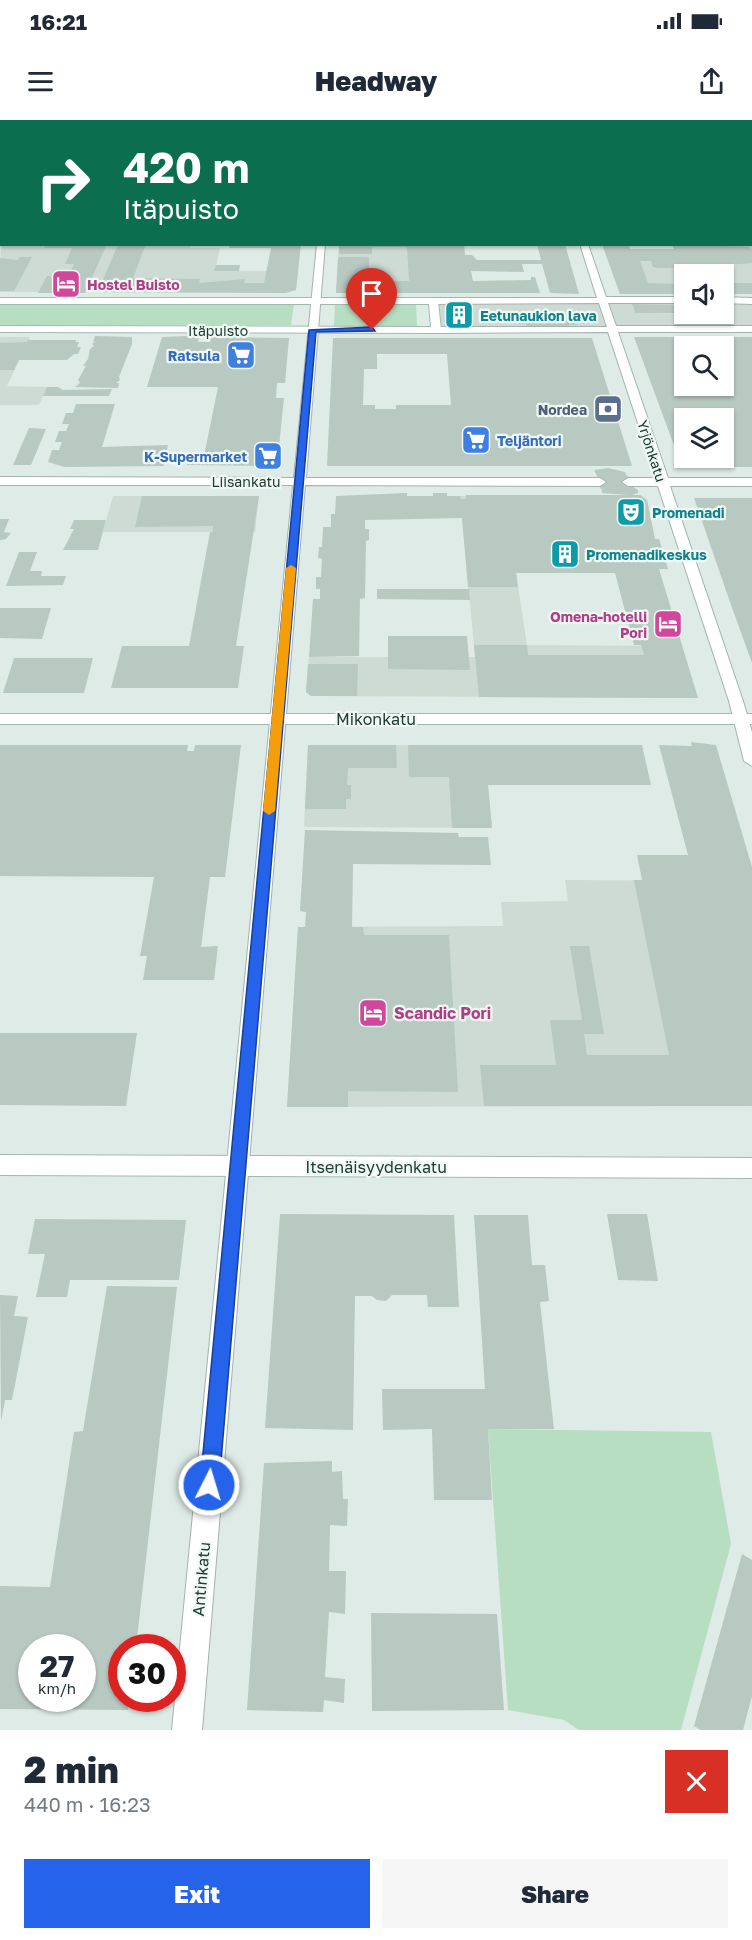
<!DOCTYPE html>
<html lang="en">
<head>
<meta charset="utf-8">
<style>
  body { margin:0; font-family:"Golos Text",sans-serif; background:#f6f6f7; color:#1f2937; height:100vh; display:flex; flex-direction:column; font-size:22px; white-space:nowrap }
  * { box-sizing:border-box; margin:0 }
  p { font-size:20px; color:#747a83 }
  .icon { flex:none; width:33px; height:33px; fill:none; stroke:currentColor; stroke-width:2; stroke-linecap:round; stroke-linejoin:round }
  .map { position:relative; height:1610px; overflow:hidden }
  .panel { display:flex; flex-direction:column; background:#fff; flex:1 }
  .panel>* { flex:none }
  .guide { position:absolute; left:0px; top:0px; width:753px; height:126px; box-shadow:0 2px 4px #0004; background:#0b6e4f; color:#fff; overflow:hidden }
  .controls { position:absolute; left:674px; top:144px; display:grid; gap:12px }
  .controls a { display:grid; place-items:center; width:60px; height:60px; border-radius:0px; background:#fff; box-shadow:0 2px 4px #0004; font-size:30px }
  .speed { position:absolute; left:18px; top:1514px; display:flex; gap:12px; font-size:30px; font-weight:700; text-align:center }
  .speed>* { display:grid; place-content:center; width:78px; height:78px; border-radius:50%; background:#fff; box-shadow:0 2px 4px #0004; line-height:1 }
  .speed small { font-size:15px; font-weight:400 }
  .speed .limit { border:9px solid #d22; background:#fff; color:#111 }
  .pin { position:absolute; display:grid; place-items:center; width:51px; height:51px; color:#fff; margin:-62px -26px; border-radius:50% 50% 50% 0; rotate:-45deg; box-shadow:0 0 6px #0007 }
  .pin .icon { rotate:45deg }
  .me { position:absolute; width:66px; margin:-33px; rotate:5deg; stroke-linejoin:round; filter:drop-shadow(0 0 4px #0008) }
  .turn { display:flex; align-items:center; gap:21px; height:126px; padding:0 24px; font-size:27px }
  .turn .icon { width:78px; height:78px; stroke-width:2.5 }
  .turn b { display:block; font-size:42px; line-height:51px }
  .round { display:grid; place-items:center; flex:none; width:63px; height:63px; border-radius:0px; background:#f6f6f7 }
  .head { display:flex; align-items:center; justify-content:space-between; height:102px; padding:0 24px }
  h1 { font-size:36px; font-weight:800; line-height:45px }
  .action { display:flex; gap:12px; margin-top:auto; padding:12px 24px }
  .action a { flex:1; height:69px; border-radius:0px; background:#2563eb; color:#fff; font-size:24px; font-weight:800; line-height:69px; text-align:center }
  .action a+a { background:#f6f6f7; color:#1f2937 }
  .status { display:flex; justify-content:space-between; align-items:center; height:42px; padding:0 30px; background:#fff; direction:ltr }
  .status svg { height:16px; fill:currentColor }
  header { display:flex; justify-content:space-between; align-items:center; height:78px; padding:0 24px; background:#fff; font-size:27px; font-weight:800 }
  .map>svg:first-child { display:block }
  .built { fill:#cedbd5; fill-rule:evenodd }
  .green { fill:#b7dec0 }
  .building { fill:#b8c9c1; fill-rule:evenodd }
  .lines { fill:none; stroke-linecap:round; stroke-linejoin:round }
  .street-tunnel { stroke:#b9c8c2; stroke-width:13; stroke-dasharray:13 6; stroke-linecap:butt }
  .street-casing { stroke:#a2b3ad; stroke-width:2 }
  .secondary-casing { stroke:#a0bab0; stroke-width:2 }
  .street { fill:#fff; fill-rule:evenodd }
  .secondary { fill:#fff; fill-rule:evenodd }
  .route { fill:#2563eb; stroke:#184099; stroke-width:1.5 }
  .slow { fill:#f59e0b }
  .labels { text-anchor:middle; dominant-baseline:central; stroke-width:4.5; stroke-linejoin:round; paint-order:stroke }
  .far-hotel-label { font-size:14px; font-weight:bold; fill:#b23c85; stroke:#f0f8f4; text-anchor:start }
  .far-culture-label { font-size:14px; font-weight:bold; fill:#0d838f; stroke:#f0f8f4; text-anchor:start }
  .far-street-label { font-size:14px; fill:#203c34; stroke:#f0f8f4 }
  .far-shop-label { font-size:14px; font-weight:bold; fill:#366cbe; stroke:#f0f8f4; text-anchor:end }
  .far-service-label { font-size:14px; font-weight:bold; fill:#4e5e75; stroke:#f0f8f4; text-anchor:end }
  .street-label { font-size:16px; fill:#203c34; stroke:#f0f8f4 }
  .hotel-label { font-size:16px; font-weight:bold; fill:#b23c85; stroke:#f0f8f4; text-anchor:start }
</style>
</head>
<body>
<div class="status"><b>16:21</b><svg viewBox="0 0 49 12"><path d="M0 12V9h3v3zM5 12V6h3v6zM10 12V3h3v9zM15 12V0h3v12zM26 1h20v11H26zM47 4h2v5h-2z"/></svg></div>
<header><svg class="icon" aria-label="menu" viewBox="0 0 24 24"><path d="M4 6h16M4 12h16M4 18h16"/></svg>Headway<svg class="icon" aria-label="share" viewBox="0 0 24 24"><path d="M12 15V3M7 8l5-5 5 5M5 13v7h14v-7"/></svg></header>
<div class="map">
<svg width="752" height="1610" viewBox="0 0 752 1610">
  <rect width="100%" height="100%" fill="#dfebe6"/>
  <g class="built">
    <path d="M1 110 2 124H190V128H220L215 151H298L296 170 285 173 0 172Z"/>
    <path d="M752 117V174H723V154H684V174H620L604 129H692L691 125 752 124Z"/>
    <path d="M339 125H452L457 173H336Z"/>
    <path d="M684 180V185H632L635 193 723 194V180L752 181V209L442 210 439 181ZM547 196 575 197 578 204 569 205V207H527L526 204H518L517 197Z"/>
    <path d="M0 217H30L7 266 47 267 39 285H0Z"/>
    <path d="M640 375 647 380 655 419H659L668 449H659L660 453H516L527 525 681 526 698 578 312 576 306 572 309 537H475L460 376Z"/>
    <path d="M113 376H259L255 412H103Z"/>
    <path d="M308 625H484L492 708 304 707Z"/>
    <path d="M565 760 752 761V986L287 987 298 807 503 806 501 782 568 781Z"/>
  </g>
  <g class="green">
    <path d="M0 184H294L291 205H0Z"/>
    <path d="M335 184H416L417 206H334Z"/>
    <path d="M488 1309 711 1312 731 1424 681 1610H579L564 1600 508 1590Z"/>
  </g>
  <g class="building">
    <path d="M46 124H107L85 173H38L47 156H68L74 144H65L72 128H44Z"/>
    <path d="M118 124H146L133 158 200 159 199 163 245 159 244 163H264L271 128H229L230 124H301L296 170 285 173 98 172Z"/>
    <path d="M339 124H464L465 135H472L477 140H541L537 124H565L579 174 550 173 542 144H522L524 152 471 151 473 161 531 160V157H535L540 173H336L338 137H369V161H409L407 127H372V134H339Z"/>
    <path d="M602 124H629L630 129H674L672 124 747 127 752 129V143L717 146 721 154H694L690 148H658L653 147 651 141H640L648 163 684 164V174H620Z"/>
    <path d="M20 137H32L14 171H0V138L18 140Z"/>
    <path d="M216 145H240L239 151H214Z"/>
    <path d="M723 158 726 163H752V174H723Z"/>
    <path d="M632 184 684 185V193H635Z"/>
    <path d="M516 197H576L578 205H569L570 207H527L526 204H518Z"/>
    <path d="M95 216 132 217V224L119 257 120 260 116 263H119L118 268 75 267 80 263 78 260 86 246H83L88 239 90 229 94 226 92 224 96 221 93 222Z"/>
    <path d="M188 216 199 217 198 222H210L211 217 289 218 285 263H277L276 278H284L277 346 187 345 189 336H204L218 267H147L162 217Z"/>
    <path d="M634 217H752V347H682ZM684 226H723V266H684ZM684 298H723V338H684Z"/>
    <path d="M333 218H592L632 346H327ZM377 234H447L451 285H396V289H375V285H363L364 249H377Z"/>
    <path d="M28 220H76V222H79L77 227H81L78 234H74L67 240H19L14 250H0V223L27 222Z"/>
    <path d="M47 267H58L63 270 112 269 109 276H43Z"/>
    <path d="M76 284H115L102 327 168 325 164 346 64 347 48 342 52 330H59L62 322H55L59 311H66L69 304H62L66 293H73Z"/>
    <path d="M29 308 46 309 31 345H13Z"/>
    <path d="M608 348 625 352 630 365 638 370V373L632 375H640L647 380 655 419H659L668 449H659L698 578 479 577 474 525H527L528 535H644L641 525H634L615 453H516L518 467H468L462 398 365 400V409H369V420L366 421 365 478 360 479 359 536 309 537 313 479H320V469H316V457H321L322 439 318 438 319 427H322L323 407H331V394H335L336 376 407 373V376H433V373H447V376H460L461 379H466V375H628L602 373 601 364 594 350Z"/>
    <path d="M142 376H259L236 526H244L238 568H111L122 526H189L210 412H213V406L135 407Z"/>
    <path d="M694 378H752V543L730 482Z"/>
    <path d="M0 399H9L4 412 11 413 6 419 0 420Z"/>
    <path d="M74 400H106L98 430H63L74 409H70Z"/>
    <path d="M19 432H37L30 451H42L41 456H66L63 465 6 466Z"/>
    <path d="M377 469H469L470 480 377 479Z"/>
    <path d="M0 488H51L42 519 0 518Z"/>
    <path d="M388 516H467L470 550 388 549Z"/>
    <path d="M14 538H93L84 573H3Z"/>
    <path d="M308 544H358L357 576H311L306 572Z"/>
    <path d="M691 622 716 625 752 747V986H484L480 945H556L550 900H582L570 826H589L604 914H584L587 935H669L634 760H642L637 735H688L659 625 692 626Z"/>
    <path d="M0 625H188L187 631H194L195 625H241L225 757H210L201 827 218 826 214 860H143L147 836H140L154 757 0 756Z"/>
    <path d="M308 625H396L397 648H348L347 665H351V679H346V689H305Z"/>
    <path d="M408 625H642L651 665H488L492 708H452L449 657H409Z"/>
    <path d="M305 710 458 713 459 717H488L491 745 353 744 352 807H363L364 815H449L458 972 348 971V987H287L298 807H305L306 792 300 791Z"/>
    <path d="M0 913H137L126 986 0 985Z"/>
    <path d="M280 1094 454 1095 459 1187H428L427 1175H392L386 1181 377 1180 372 1176H355L353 1310 265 1308Z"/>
    <path d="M607 1094H647L658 1161 618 1160Z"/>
    <path d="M474 1095H528L532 1145H545L549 1181 540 1182 554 1309H488L492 1380H434L432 1309 383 1310 382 1269H485Z"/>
    <path d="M35 1099 186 1100 179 1160H70L67 1177H36L45 1134H28Z"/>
    <path d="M107 1166 177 1167 136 1527H122V1578H130L128 1590 0 1589V1466L50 1467 74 1312 83 1311ZM32 1527H82V1578H32Z"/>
    <path d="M0 1175 18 1176 14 1196 28 1197 12 1280H5L1 1301Z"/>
    <path d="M332 1341V1352L342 1351 343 1379H348L347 1406 330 1405 329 1451H346L345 1494 329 1492 325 1557 345 1559 344 1583 324 1580 323 1592 247 1590 264 1343Z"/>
    <path d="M742 1434 752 1440V1576L743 1610H701L694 1606Z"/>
    <path d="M371 1493 497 1494 504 1590 372 1591Z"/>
  </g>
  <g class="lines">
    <path class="street-tunnel" d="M600 362H628"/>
    <g class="street-casing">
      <g id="street">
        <rect x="329" y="0" width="6" height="2"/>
        <rect x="541" y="0" width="6" height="2"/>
        <rect x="0" y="69" width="2" height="4"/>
        <path d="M317 124H325L306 358H600L606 362 600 366 305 365 202 1610H172L293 365H0V357L294 358Z"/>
        <path d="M580 124H588L606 177H684V183H608L616 206H752V212H618L668 358H752V366H670L743 581 752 612V646L744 641 729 581 658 366H628L622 362 628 358H656L608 212 436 213 431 210 436 207H607L599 183 433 184 428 181 433 178H597Z"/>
        <path d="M723 177 752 178V184L723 183Z"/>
      </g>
    </g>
    <g class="secondary-casing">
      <g id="secondary">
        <path d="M54 0H60L53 2Z"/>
        <path d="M713 0H719L720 2H713Z"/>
        <path d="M0 6H2L0 12Z"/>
        <path d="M0 86H2L0 93Z"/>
        <path d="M0 178H433L438 181 441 210 436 213 0 212V206L431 207 429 184H0Z"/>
        <rect x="0" y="594" width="752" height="10"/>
        <path d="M0 1035 752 1038V1058L0 1055Z"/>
      </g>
    </g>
    <use href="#street" class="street"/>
    <use href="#secondary" class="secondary"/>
  </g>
  <path class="route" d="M372 207 375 211 316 212 219 1365 216 1372 209 1375 202 1372 200 1365 309 210Z"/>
  <path class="slow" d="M291 445 296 448 275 691 269 695 263 691 286 448Z"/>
  <defs>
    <g id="hotel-square" transform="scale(1.5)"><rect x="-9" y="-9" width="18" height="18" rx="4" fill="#d1479c" stroke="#f0f8f4"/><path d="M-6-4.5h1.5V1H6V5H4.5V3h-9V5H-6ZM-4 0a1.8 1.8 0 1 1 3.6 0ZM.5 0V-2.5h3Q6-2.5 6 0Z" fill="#fff"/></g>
    <g id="building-square" transform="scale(1.5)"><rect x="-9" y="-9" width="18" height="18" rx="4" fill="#0f9aa8" stroke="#f0f8f4"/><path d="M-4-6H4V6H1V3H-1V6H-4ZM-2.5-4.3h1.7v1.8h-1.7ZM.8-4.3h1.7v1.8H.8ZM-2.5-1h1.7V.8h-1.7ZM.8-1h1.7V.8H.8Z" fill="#fff"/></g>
    <g id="supermarket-square" transform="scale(1.5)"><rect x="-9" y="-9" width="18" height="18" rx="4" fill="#3f7fe0" stroke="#f0f8f4"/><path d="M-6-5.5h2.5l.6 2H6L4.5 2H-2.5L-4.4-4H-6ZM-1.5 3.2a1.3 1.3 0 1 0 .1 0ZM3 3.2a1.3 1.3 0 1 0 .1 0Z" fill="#fff"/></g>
    <g id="bank-square" transform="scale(1.5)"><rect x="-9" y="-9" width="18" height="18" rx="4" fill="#5c6f8a" stroke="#f0f8f4"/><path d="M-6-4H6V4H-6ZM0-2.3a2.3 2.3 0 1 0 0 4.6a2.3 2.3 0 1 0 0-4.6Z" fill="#fff"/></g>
    <g id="theatre-square" transform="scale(1.5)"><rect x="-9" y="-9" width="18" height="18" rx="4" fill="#0f9aa8" stroke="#f0f8f4"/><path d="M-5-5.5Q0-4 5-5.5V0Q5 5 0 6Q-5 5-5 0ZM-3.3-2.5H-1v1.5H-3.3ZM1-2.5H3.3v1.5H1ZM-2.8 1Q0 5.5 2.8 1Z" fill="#fff"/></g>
  </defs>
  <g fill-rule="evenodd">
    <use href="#hotel-square" x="66" y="164"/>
    <use href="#building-square" x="459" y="195"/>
    <use href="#supermarket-square" x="241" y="235"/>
    <use href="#bank-square" x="608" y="289"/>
    <use href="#supermarket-square" x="476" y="320"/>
    <use href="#supermarket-square" x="268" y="336"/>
    <use href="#theatre-square" x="631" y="392"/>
    <use href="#building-square" x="565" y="434"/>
    <use href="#hotel-square" x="668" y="504"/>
    <use href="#hotel-square" x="373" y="893"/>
  </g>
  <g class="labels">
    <g class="far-hotel-label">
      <text x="87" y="164">Hostel Buisto</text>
      <text x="647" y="496" text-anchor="end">Omena-hotelli<tspan x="647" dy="16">Pori</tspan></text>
    </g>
    <g class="far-culture-label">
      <text x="480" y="195">Eetunaukion lava</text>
      <text x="652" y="392">Promenadi</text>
      <text x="586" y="434">Promenadikeskus</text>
    </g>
    <g class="far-street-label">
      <text x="218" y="210">Itäpuisto</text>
      <text transform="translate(652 331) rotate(72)">Yrjönkatu</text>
      <text x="246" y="361">Liisankatu</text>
    </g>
    <g class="far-shop-label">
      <text x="220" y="235">Ratsula</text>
      <text x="497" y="320" text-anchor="start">Teljäntori</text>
      <text x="247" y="336">K-Supermarket</text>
    </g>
    <g class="far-service-label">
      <text x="587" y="289">Nordea</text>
    </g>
    <g class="street-label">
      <text x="376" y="599">Mikonkatu</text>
      <text x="376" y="1047">Itsenäisyydenkatu</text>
      <text transform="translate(201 1459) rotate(-85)">Antinkatu</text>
    </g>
    <g class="hotel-label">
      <text x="394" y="893">Scandic Pori</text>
    </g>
  </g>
</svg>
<div class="controls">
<a><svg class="icon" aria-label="sound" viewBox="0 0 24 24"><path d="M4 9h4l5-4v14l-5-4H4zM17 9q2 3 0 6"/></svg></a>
<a><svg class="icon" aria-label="search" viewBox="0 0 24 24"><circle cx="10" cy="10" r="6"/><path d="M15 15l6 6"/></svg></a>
<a><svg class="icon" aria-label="layers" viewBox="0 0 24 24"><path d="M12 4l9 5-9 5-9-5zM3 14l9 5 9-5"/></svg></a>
</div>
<div class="speed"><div>27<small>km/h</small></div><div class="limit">30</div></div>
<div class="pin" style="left:372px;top:210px;background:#d93025"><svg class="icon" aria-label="arrive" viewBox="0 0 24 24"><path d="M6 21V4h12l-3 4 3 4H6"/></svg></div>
<svg class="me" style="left:209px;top:1365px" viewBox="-20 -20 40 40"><circle r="17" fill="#2563eb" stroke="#fff" stroke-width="3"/><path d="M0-11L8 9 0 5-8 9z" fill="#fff"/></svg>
<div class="guide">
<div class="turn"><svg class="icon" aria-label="right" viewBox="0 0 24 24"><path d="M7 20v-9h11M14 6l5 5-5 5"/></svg><div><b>420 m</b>Itäpuisto</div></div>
</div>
</div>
<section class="panel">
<div class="head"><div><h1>2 min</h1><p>440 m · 16:23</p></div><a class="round" style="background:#d93025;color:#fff"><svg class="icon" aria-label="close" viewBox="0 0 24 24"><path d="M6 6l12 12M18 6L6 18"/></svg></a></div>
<div class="action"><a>Exit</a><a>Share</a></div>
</section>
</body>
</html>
